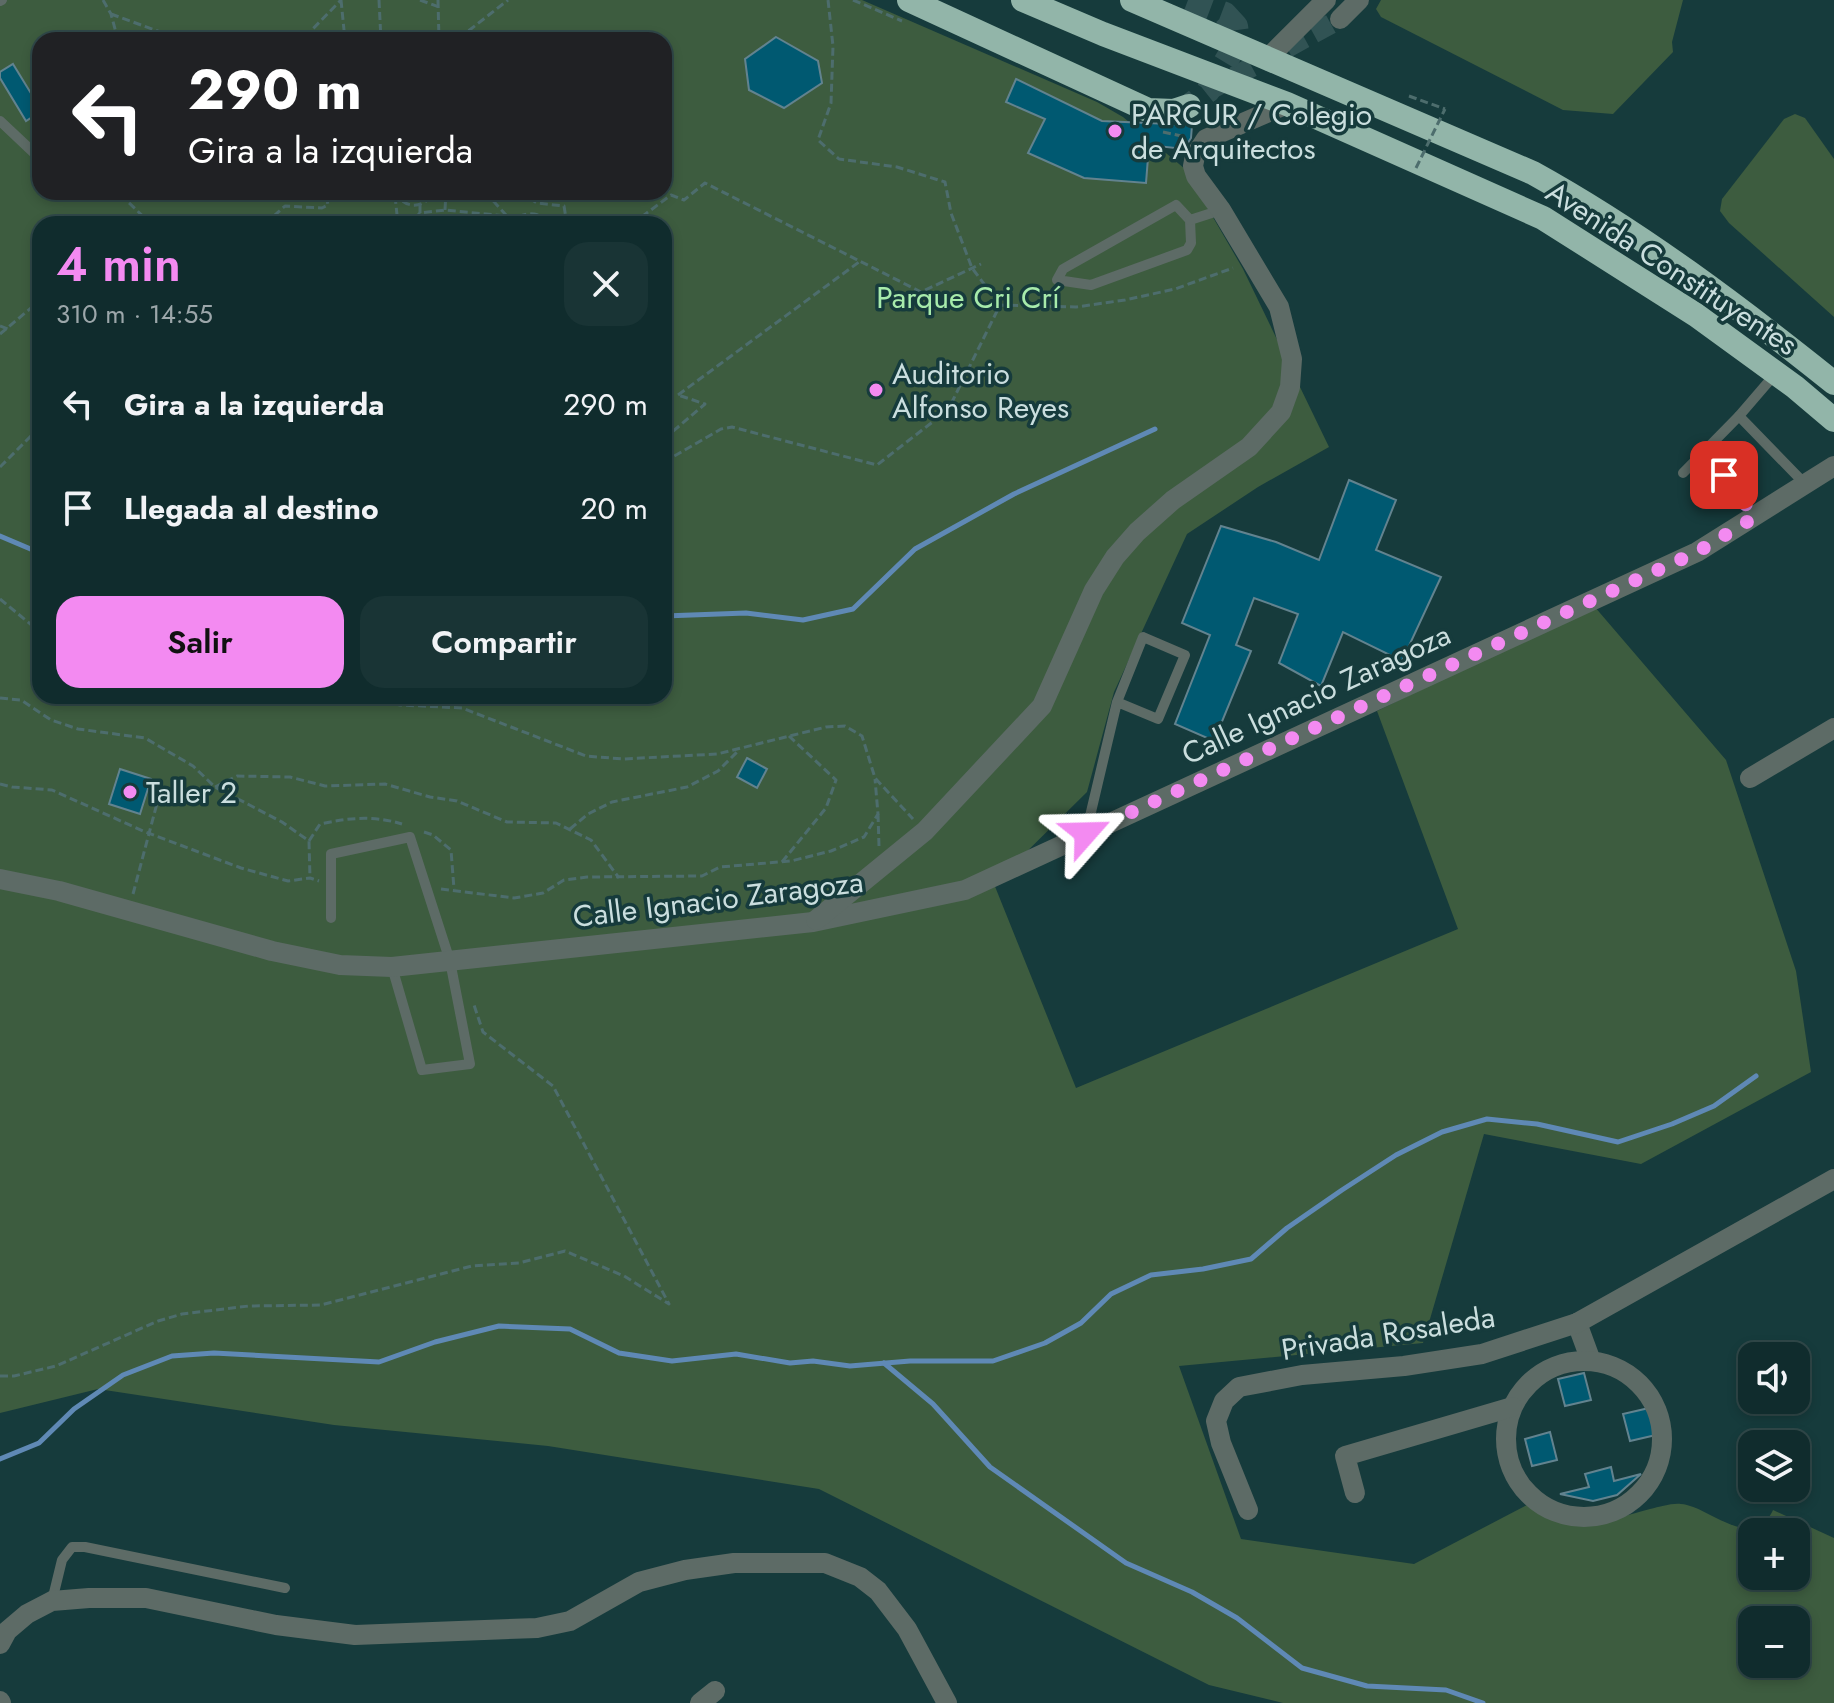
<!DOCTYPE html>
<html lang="es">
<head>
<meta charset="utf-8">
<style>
  body { margin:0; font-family:Jost,sans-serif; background:#193435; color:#f1f3f6; height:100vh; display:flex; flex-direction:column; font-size:30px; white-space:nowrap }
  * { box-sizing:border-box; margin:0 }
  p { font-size:26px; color:#9ca7aa }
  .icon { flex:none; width:44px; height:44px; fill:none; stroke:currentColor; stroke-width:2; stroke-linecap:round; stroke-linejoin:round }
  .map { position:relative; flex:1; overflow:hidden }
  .drawer { position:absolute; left:32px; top:216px; width:640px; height:488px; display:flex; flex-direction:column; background:#102c2d; border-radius:24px; box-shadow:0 4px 12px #0003,0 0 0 2px #304849 }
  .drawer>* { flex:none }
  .banner { position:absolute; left:32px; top:32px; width:640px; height:168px; border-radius:24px; box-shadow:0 4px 12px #0003,0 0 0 2px #304849; background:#202124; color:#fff; overflow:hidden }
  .fabs { position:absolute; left:1738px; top:1342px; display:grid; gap:16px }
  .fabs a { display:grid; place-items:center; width:72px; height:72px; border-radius:16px; background:#102c2d; box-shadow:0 4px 12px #0003,0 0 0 2px #304849; font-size:40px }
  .pin { position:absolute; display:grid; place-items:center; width:68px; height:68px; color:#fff; margin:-34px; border-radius:16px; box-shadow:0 4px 12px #0006 }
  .me { position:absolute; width:88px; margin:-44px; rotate:65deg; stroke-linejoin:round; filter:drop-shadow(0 0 6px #0008) }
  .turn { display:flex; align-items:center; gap:28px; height:168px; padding:0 24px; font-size:36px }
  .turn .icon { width:104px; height:104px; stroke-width:2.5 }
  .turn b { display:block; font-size:56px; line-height:68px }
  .round { display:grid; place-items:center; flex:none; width:84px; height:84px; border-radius:24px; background:#193435 }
  .overview { display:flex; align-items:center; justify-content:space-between; height:136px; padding:0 24px }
  h1 { font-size:48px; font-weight:600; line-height:60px; color:#f38af1 }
  .primary-button { display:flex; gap:16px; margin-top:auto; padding:16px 24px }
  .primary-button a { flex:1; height:92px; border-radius:24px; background:#f38af1; color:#111; font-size:32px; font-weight:600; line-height:92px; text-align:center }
  .primary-button a+a { background:#193435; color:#f1f3f6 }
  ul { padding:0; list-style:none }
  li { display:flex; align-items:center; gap:24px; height:104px; padding:0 24px }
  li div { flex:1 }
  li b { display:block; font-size:30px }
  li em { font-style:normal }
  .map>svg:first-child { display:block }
  .green { fill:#3d5c3f; fill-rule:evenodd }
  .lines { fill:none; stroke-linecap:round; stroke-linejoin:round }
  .stream { stroke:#5f89b5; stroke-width:5 }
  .building { fill:#005971; stroke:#62838f; stroke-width:2 }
  .street-tunnel { stroke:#315354; stroke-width:20; stroke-dasharray:20 10; stroke-linecap:butt }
  .highway-tunnel { stroke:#315354; stroke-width:24; stroke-dasharray:24 12; stroke-linecap:butt }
  .path { stroke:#4d6d6d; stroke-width:3; stroke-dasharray:8 4; stroke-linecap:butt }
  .lane { stroke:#5d6b66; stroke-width:10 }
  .street { stroke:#5d6b66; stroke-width:20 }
  .highway { stroke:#92b5a9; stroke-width:24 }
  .path-bridge { stroke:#4d6d6d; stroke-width:3; stroke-dasharray:8 4; stroke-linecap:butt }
  .route { stroke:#f38af1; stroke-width:14; stroke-dasharray:0 25.2 }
  .poi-dot { fill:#f38af1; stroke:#163b3c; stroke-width:3 }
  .labels { text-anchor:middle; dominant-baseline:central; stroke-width:7; stroke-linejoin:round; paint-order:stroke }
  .poi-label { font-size:30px; fill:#cadede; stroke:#163b3c; text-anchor:start }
  .street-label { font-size:30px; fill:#cadede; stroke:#163b3c }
  .park-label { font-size:30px; fill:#a7ebab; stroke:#163b3c }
</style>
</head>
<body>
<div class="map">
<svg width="1834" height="1703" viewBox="0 0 1834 1703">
  <rect width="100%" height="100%" fill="#163b3c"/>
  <g class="green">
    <path d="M0 0H862L1097 102 1123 117 1185 169 1243 269 1329 447 1258 487 1187 534 1114 692 1087 792 994 884 1076 1088 1458 929 1377 711 1594 606 1726 760 1796 971 1811 1072 1641 1164 1484 1134 1423 1343 1179 1366 1241 1539 1414 1564 1527 1505C1581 1539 1595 1523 1650 1509 1660 1507 1671 1503 1681 1504 1709 1506 1753 1554 1773 1510L1834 1538V1703H1283L1209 1685 819 1489 548 1446 334 1425 98 1389 0 1413ZM40 40H664V192H40ZM40 224H664V696H40ZM1752 1532H1796V1576H1752ZM1752 1620H1796V1664H1752Z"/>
    <path d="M1381 0H1683L1672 42 1673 52 1613 114 1563 110 1381 17 1376 9Z"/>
    <path d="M1795 114 1805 118 1834 159V317L1729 223 1720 211 1722 199 1784 119Z"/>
  </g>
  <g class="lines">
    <g class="stream">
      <path d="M0 536 40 553"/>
      <path d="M664 616 746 613 803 620 853 609 915 549 1014 494 1155 429"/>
      <path d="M884 1363 933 1404 990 1467 1126 1563 1192 1592 1237 1618 1302 1668 1367 1686 1446 1690 1483 1703"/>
      <path d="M0 1459 39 1443 74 1409 123 1375 172 1356 214 1353 379 1362 435 1342 499 1326 570 1329 619 1353 672 1361 736 1354 790 1363 813 1361 850 1366 910 1361H993L1045 1343 1081 1323 1111 1294 1151 1275 1203 1269 1251 1259 1287 1228 1342 1190 1396 1155 1442 1132 1487 1119 1537 1124 1618 1142 1672 1124 1714 1106 1756 1076"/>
    </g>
  </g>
  <g class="building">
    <path d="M776 37 818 61 822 83 784 108 749 90 745 59Z"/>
    <path d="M13 64 40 108V112L26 121 0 78V72Z"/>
    <path d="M1016 79 1102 121 1192 125 1191 138 1184 149 1149 145 1146 183 1084 178 1028 153 1045 119 1006 102Z"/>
    <path d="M1349 480 1396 500 1376 550 1441 577 1402 661 1343 632 1321 686 1279 663 1298 614 1254 598 1236 645 1251 651 1214 741 1175 724 1210 635 1182 623 1221 526 1276 542 1319 560Z"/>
    <path d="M747 758 767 769 757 788 737 777Z"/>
    <path d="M120 769 151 779 140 814 109 804Z"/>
    <path d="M1584 1373 1591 1400 1565 1406 1558 1379Z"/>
    <path d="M1649 1408 1656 1435 1630 1441 1623 1414Z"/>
    <path d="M1550 1432 1557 1460 1532 1466 1525 1439Z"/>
    <path d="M1611 1467 1614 1481 1641 1474 1617 1495 1593 1501 1560 1494 1589 1487 1585 1474Z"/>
  </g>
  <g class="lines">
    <path class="street-tunnel" d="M1208 91 1340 19"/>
    <path class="highway-tunnel" d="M1188 0 1225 14 1236 26 1238 41 1208 91 1189 106"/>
    <g class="path">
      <path d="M103 0 111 14 118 40"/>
      <path d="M341 0 345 40"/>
      <path d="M379 0 381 40"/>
      <path d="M420 0 439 7"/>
      <path d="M438 0 439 40"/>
      <path d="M828 0 833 46 831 103 818 140 839 159 897 167 945 182 951 213 972 268 1000 305"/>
      <path d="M853 0 902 21"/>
      <path d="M111 14 182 40"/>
      <path d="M302 40 305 37"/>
      <path d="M461 40 467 32 508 0"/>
      <path d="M1409 96 1445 109"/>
      <path d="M1163 132 1186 137"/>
      <path d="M664 155 669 154 666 92"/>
      <path d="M664 185 671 195"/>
      <path d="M108 192 125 199 151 224"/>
      <path d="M395 192C405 210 424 209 434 192"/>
      <path d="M485 192 506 215"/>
      <path d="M497 192 507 196 519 192"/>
      <path d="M519 192 537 203 564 206 567 224"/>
      <path d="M395 196 398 224"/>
      <path d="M420 205V213L445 210 516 217"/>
      <path d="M445 210 446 192"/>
      <path d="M265 224 285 206 322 208 328 205 326 194 321 192"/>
      <path d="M409 224 420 213"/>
      <path d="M509 224C523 211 538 210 552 224"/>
      <path d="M632 224 671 195 684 200 705 183 921 292 981 264"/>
      <path d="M664 255 668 258V277L664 279"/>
      <path d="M0 326 8 329"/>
      <path d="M0 334 37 303 40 304"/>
      <path d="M678 395 859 262"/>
      <path d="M664 439 705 404 678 395"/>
      <path d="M664 462 721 429 732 427 877 465 948 410 1000 305 1076 307 1125 300 1175 289 1233 268"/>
      <path d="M0 467 40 427"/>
      <path d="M0 599 40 632"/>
      <path d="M359 696 400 705 462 708 586 756 623 759 717 754 826 727 845 726 862 736 875 778 913 819"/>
      <path d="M0 698 21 700 51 720 78 729 145 738 193 766 215 787 282 822 309 841 310 878"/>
      <path d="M0 784 12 787 52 790 143 831 241 868 288 881 310 878 319 881"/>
      <path d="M215 787 237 776 290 777 325 786 385 784 430 797 457 801 507 822 556 823 591 840 619 878"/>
      <path d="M878 814 879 846"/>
      <path d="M570 829 588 814 612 802 687 787 718 771 739 750"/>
      <path d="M424 832 433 835 451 850 454 889"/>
      <path d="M309 841 320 824C349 818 373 815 402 824"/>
      <path d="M782 862 826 808 836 780 789 736"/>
      <path d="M441 889 514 898 543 893 564 880 587 877 702 876 720 867 791 861 831 851 864 837 878 814 875 779"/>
      <path d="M133 894 160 792 153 790"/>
      <path d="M0 1376H14L56 1366 158 1321 182 1314 249 1306 321 1305 472 1266 519 1263 565 1251 624 1276 669 1304 553 1086 483 1032 474 1005"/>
    </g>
    <g class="lane">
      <path d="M0 1 2 0"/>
      <path d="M0 121 33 152"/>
      <path d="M1176 205 1190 220 1191 243 1187 250 1091 285 1057 280 1063 269Z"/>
      <path d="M1190 220 1221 210"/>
      <path d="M1739 416 1776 373"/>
      <path d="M1705 450 1755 517"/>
      <path d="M1683 473 1739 416 1806 485"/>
      <path d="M1086 833 1117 702 1143 637 1185 655 1158 719 1117 702"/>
      <path d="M331 918V854L410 837 450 961 470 1064 422 1070 392 967"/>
      <path d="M52 1601 62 1560 72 1547H85L285 1588"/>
    </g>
    <g class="street">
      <path d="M1340 19 1359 0"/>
      <path d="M1267 59 1326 0"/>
      <path d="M1750 778 1834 728"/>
      <path d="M0 879 59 891 272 951 340 965 392 967 813 922 965 890 1697 552 1834 466"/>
      <path d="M816 920 925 831 1042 706 1094 590 1115 557 1137 532 1173 500 1249 447 1281 412 1290 387 1292 359 1279 307 1221 210 1196 176 1193 166 1195 156 1206 139 1287 104"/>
      <path d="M1577 1323 1591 1361"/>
      <circle cx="1584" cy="1439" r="78"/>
      <path d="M1355 1493 1345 1456 1512 1407"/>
      <path d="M1248 1510 1221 1443 1216 1421 1224 1401 1239 1387 1302 1375 1404 1366 1482 1354 1577 1323 1834 1179"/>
      <path d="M0 1644 7 1631 27 1614 52 1601 89 1598H146L276 1625 355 1635 537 1628 570 1621 639 1582 685 1570 734 1563H825L860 1577 878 1591 907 1629 947 1703"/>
      <path d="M0 1701 1 1703"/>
      <path d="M700 1703 715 1691"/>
    </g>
    <g class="highway">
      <path d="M909 0 1148 110 1174 111 1189 106"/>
      <path d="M1023 0 1103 34 1287 104 1543 218 1696 315 1795 387 1834 420"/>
      <path d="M1132 0 1533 173C1640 232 1739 307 1834 383"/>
    </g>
    <g class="path-bridge">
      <path d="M305 37 341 0"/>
      <path d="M1416 168 1445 109"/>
    </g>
  </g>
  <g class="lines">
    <path class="route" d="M1086 833 1697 552 1755 517 1724 475"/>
  </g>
  <g class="poi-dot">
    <circle cx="1115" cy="131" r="8"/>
    <circle cx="876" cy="390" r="8"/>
    <circle cx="130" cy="792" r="8"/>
  </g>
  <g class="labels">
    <g class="poi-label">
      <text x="1131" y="114">PARCUR / Colegio<tspan x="1131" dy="34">de Arquitectos</tspan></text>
      <text x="892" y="373">Auditorio<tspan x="892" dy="34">Alfonso Reyes</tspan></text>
      <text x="146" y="792">Taller 2</text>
    </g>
    <g class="street-label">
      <text transform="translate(1672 268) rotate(33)">Avenida Constituyentes</text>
      <text transform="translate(1316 694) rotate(-25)">Calle Ignacio Zaragoza</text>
      <text transform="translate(718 899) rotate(-7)">Calle Ignacio Zaragoza</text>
      <text transform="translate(1388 1333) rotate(-9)">Privada Rosaleda</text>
    </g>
    <g class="park-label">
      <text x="968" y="297">Parque Cri Crí</text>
    </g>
  </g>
</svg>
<div class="fabs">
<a><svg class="icon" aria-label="sound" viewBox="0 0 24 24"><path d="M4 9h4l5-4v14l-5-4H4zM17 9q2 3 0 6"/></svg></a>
<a><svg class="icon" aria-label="layers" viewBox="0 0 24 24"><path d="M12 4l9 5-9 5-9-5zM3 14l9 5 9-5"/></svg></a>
<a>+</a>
<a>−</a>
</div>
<div class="pin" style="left:1724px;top:475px;background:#d93025"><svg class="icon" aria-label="arrive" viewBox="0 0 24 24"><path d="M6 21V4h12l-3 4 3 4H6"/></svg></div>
<svg class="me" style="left:1086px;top:833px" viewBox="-20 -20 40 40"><path d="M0-17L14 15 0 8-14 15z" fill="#f38af1" stroke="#fff" stroke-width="4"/></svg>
<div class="banner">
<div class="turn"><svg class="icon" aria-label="left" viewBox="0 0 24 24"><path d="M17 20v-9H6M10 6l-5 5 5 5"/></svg><div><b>290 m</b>Gira a la izquierda</div></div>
</div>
<section class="drawer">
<div class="overview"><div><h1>4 min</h1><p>310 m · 14:55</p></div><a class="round"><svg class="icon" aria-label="close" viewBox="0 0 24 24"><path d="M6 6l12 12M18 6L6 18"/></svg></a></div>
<ul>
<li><svg class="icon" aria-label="left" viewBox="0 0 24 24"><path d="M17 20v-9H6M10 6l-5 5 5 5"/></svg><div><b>Gira a la izquierda</b></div><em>290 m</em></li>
<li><svg class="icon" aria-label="arrive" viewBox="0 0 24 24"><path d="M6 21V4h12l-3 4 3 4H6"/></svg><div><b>Llegada al destino</b></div><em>20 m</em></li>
</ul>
<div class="primary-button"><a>Salir</a><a>Compartir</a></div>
</section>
</div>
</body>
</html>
